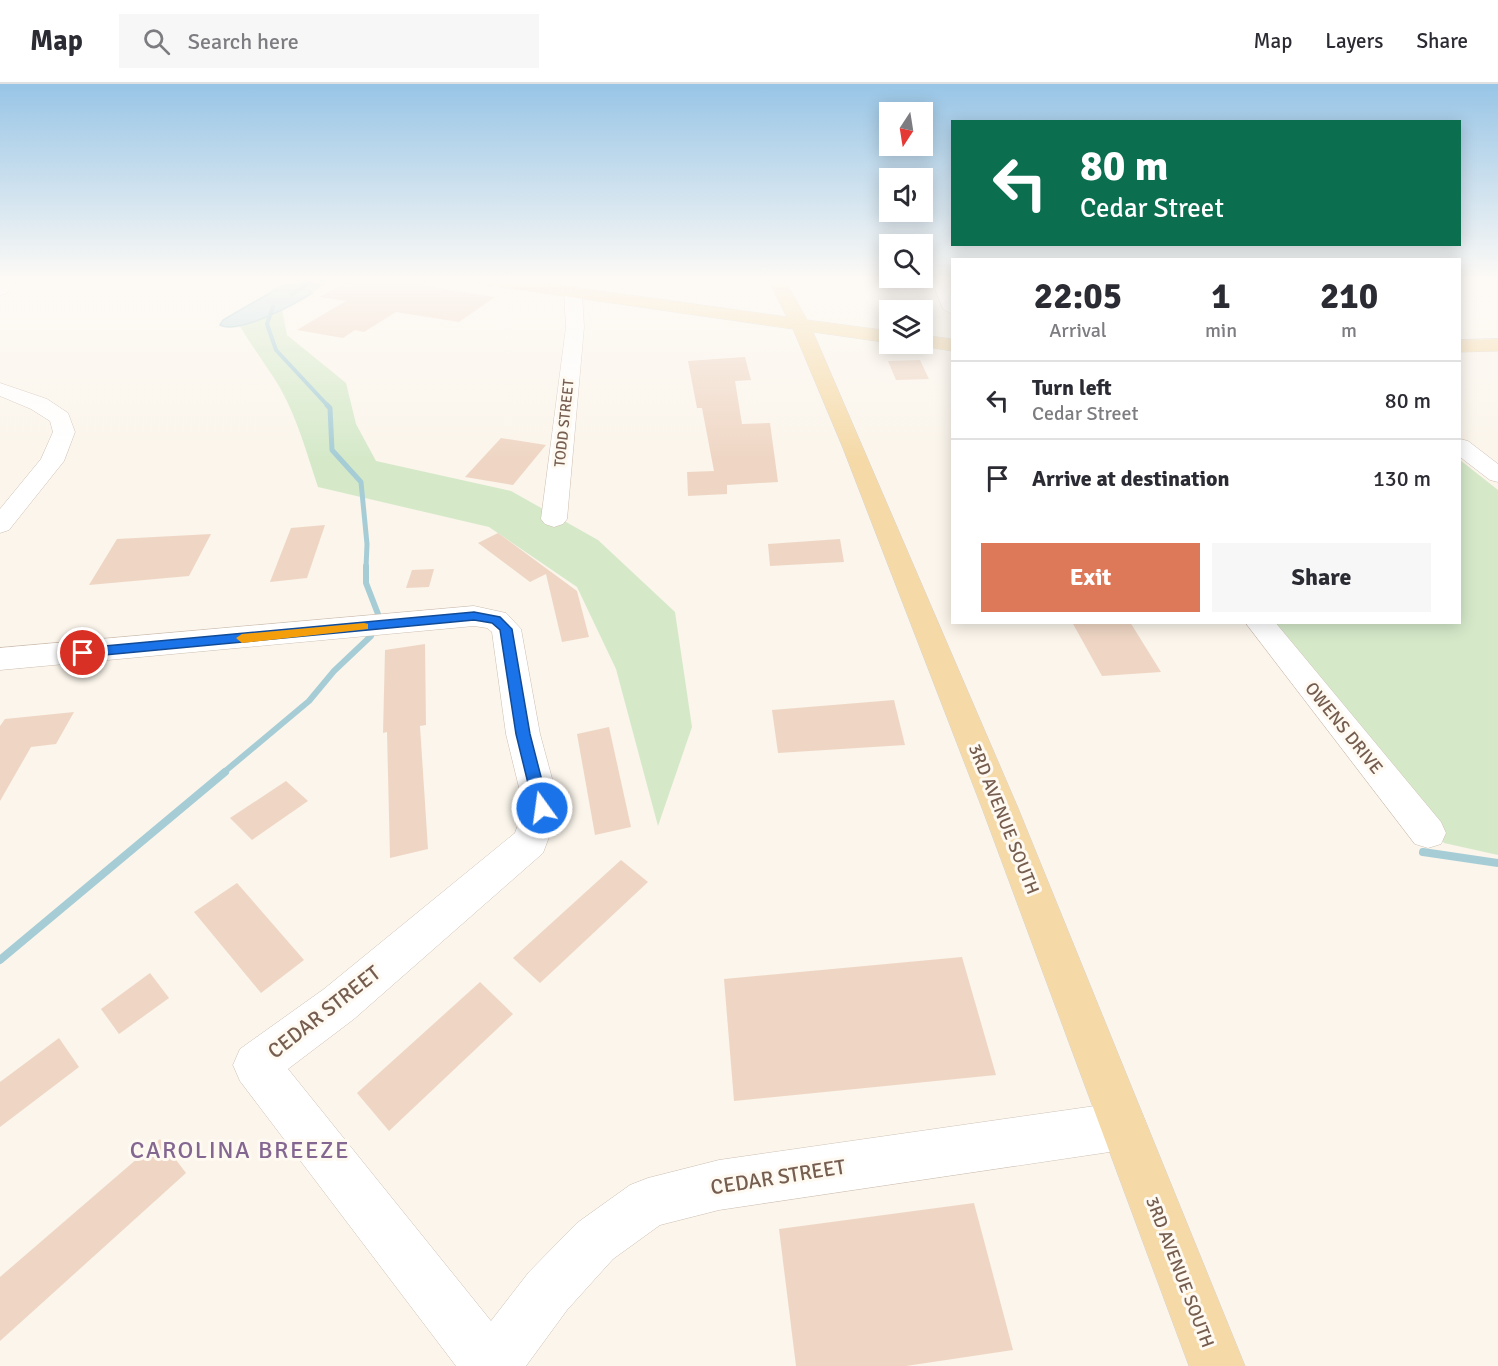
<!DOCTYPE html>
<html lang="en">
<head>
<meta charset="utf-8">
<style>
  body { margin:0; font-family:Signika,sans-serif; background:#f7f7f7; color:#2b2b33; height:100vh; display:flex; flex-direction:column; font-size:22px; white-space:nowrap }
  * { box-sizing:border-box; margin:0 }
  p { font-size:20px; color:#7c7c81 }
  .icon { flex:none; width:33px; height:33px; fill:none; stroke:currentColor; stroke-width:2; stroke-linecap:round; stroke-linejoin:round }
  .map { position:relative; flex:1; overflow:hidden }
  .sheet { position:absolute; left:951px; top:174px; width:510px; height:366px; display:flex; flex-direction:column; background:#fff; border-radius:0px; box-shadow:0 3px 15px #0003 }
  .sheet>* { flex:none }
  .top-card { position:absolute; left:951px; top:36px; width:510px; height:126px; border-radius:0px; box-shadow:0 3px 15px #0003; background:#0b6e4f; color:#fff; overflow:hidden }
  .needle { width:39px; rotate:192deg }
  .fabs { position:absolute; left:879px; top:18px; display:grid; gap:12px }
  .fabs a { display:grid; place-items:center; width:54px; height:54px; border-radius:0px; background:#fff; box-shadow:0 3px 15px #0003; font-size:30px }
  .pin { position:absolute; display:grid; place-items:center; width:51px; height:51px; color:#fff; margin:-26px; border:3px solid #fff; border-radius:50%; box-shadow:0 2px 6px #0007 }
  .me { position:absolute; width:66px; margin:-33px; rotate:346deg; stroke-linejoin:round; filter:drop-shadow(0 0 4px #0008) }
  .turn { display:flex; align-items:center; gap:21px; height:126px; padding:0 30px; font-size:27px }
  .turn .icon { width:78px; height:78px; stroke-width:2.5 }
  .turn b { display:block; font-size:42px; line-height:51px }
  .eta { display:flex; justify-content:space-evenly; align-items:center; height:102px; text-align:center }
  .eta b { font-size:36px; font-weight:700; line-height:42px }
  .cta { display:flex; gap:12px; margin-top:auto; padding:12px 30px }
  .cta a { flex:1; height:69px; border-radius:0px; background:#dd7858; color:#fff; font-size:24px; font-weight:700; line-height:69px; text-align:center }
  .cta a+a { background:#f7f7f7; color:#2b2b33 }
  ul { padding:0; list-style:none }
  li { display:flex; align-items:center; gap:18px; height:78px; padding:0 30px; border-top:2px solid #e1e1e2 }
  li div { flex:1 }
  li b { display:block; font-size:22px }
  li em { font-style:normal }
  header { display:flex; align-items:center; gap:36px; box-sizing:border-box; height:84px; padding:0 30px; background:#fff; border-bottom:2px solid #e1e1e2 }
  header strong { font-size:28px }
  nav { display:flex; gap:33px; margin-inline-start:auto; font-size:21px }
  .search { width:420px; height:54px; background:#f7f7f7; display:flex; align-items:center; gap:15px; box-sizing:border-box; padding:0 21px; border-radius:0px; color:#7c7c81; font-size:22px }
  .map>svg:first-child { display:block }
  .green { fill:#d5e9c9 }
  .water { fill:#c0dee4; stroke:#a6cdd6; stroke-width:1.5 }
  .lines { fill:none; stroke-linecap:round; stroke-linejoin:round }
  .stream-far3 { stroke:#a6cdd6; stroke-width:4 }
  .stream-far2 { stroke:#a6cdd6; stroke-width:5 }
  .stream-far1 { stroke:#a6cdd6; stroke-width:6 }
  .stream { stroke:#a6cdd6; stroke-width:8 }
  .building { fill:#efd6c4 }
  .minor-casing { stroke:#cdbeb1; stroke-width:1 }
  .major-casing { stroke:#d8d2ce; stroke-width:1 }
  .minor { fill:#fff; fill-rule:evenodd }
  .major { fill:#f5daa8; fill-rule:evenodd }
  .route { fill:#1a73e8; stroke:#114b97; stroke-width:1.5 }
  .slow { fill:#f59e0b }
  .labels { text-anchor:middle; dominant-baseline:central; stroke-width:6; stroke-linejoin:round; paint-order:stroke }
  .far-street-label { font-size:15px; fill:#755d4f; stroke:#fef9f1 }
  .street-label { font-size:18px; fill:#755d4f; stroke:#fef9f1 }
  .near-street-label { font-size:21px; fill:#755d4f; stroke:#fef9f1 }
  .near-neighbourhood-label { font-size:24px; letter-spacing:1.5px; fill:#846791; stroke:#fef9f1 }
</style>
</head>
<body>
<header>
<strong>Map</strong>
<div class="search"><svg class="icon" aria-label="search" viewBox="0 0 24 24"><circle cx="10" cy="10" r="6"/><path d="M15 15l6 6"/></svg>Search here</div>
<nav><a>Map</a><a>Layers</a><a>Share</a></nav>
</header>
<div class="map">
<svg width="1498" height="1282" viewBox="0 0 1498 1282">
  <rect width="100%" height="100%" fill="#fbf5eb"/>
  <g class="green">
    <path d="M297 195H335L282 226 287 251 346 299 356 340 376 377 511 407 598 456 675 528 692 643 658 742 616 585 577 503 489 443 318 403C307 370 297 333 279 302 265 279 249 259 236 235L278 202Z"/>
    <path d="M1460 376 1498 406V771L1444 759 1268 539 1460 538Z"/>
  </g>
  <path class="water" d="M275 206H309L312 209C295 220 238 251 220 241L223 236Z"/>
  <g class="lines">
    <g class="stream-far3">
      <path d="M292 210 315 195"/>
      <path d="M273 223 267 240 276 266 329 323"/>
    </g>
    <path class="stream-far2" d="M327 321 330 324 332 366 361 398 367 460 366 484"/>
    <g class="stream-far1">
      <path d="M366 482V499L378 530"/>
      <path d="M223 689 309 617 334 587 371 552"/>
    </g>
    <g class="stream">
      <path d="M1423 768 1498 779"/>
      <path d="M0 876 225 688"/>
    </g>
  </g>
  <g class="building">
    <path d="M352 195H439L423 201 495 213 459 238 396 228 364 248 355 246 343 254 297 246 346 217 319 213Z"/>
    <path d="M745 273 751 296 735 297 742 340 770 339 778 398 727 401V410L688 412 687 388 714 387 702 324H697L688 277Z"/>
    <path d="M920 276 929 295 896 296 888 277Z"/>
    <path d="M501 354 546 361 513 401 465 393Z"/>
    <path d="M325 441 307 494 270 498 291 444Z"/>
    <path d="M498 449 577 507 589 553 562 558 546 490 530 498 478 459Z"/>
    <path d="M211 450 189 492 89 501 117 455Z"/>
    <path d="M840 455 844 478 770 482 768 460Z"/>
    <path d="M434 485 429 503 406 504 412 486Z"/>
    <path d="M1072 538H1130L1161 588 1102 592Z"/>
    <path d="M425 560 426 641 420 642 428 765 390 774 387 648 383 649 385 566Z"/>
    <path d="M894 616 905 661 778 669 772 626Z"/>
    <path d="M74 628 56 660 31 663 0 717V642L5 635Z"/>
    <path d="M609 643 631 743 595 751 577 650Z"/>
    <path d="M286 697 308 717 252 756 230 734Z"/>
    <path d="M621 776 648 798 540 899 513 874Z"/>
    <path d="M237 799 304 876 261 909 194 828Z"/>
    <path d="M962 873 996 991 734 1017 724 895Z"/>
    <path d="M150 889 169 914 119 950 101 925Z"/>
    <path d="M480 898 513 930 389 1047 357 1009Z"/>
    <path d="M59 954 79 983 0 1043V998Z"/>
    <path d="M160 1055 186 1089 0 1257V1193Z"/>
    <path d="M974 1119 1013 1266 906 1282H796L779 1145Z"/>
  </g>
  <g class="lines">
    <g class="minor-casing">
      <g id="minor">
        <path d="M0 195H17L6 210 0 211Z"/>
        <path d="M931 195H947L952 206V230L943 225Z"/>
        <path d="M573 203 582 208 584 243 567 435 563 440 554 443 545 440 541 435 566 243 564 208Z"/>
        <path d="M0 299 47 315 68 329 75 348 64 377 9 446 0 449V425L41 375 53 348 50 337 31 325 0 312Z"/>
        <path d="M1460 355 1468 357 1498 380V398L1490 396 1460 373Z"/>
        <path d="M474 522 506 529 521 545 540 650 560 724 543 769 354 935 288 985 491 1237 529 1188 577 1139 630 1101 648 1094 719 1076 1123 1018 1140 1025 1147 1042 1140 1059 1123 1066 719 1126 660 1141 613 1175 567 1226 526 1282H456L240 997 233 981 240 965 324 905 515 749 524 724 506 650 492 548 487 544 474 542 0 586V564Z"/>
        <path d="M1245 538H1275L1441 738 1446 749 1441 760 1428 764 1415 760Z"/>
      </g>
    </g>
    <g class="major-casing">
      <g id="major">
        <path d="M472 195H515L787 233 768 195H784L807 236 890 247V259L813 248 1018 724 1245 1282H1189L982 724 843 364 793 245 480 200Z"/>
        <path d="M922 251 952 255V267L915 261 922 260Z"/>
        <path d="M1498 255V267L1460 268V256Z"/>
      </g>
    </g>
    <use href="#minor" class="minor"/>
    <use href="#major" class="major"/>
  </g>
  <linearGradient id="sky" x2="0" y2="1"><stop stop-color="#98c5e6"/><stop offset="0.52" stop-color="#fdfaf6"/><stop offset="1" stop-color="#fdfaf6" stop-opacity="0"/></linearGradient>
  <rect width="1498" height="374" fill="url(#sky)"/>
  <path class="route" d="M474 528 500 533 512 545 530 650 549 724 547 728H536L534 724 516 650 500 546 492 539 474 536 83 573 77 569 83 564Z"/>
  <path class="slow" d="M364 539 368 540V545L242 559 236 554 242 550Z"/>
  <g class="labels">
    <g class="far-street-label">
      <text transform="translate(564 339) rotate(-84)">TODD STREET</text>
    </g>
    <g class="street-label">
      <text transform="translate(1344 644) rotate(51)">OWENS DRIVE</text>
      <text transform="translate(1004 735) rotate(68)">3RD AVENUE SOUTH</text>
      <text transform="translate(1180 1188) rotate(69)">3RD AVENUE SOUTH</text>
    </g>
    <g class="near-street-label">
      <text transform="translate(324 928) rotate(-38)">CEDAR STREET</text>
      <text transform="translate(778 1093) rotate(-9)">CEDAR STREET</text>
    </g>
    <g class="near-neighbourhood-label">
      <text x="240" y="1066">CAROLINA BREEZE</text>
    </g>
  </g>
</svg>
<div class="fabs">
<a><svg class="needle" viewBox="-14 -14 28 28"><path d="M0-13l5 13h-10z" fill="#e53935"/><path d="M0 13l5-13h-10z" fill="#7c7c81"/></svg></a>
<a><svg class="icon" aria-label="sound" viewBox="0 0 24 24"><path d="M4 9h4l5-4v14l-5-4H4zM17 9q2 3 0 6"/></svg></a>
<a><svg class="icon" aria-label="search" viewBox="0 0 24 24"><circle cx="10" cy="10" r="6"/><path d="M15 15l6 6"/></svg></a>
<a><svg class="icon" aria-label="layers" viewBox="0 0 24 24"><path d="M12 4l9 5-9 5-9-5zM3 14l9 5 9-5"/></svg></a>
</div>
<div class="pin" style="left:83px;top:569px;background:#d93025"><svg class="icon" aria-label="arrive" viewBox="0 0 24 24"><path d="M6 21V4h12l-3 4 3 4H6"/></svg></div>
<svg class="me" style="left:542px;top:724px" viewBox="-20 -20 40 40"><circle r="17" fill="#1a73e8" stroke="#fff" stroke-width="3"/><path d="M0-11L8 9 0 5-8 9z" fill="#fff"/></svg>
<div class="top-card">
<div class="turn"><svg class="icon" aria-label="left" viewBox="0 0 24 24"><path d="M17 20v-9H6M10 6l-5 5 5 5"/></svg><div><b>80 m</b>Cedar Street</div></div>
</div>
<section class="sheet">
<div class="eta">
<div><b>22:05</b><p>Arrival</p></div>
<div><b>1</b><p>min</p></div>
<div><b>210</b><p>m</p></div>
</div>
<ul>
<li><svg class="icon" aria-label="left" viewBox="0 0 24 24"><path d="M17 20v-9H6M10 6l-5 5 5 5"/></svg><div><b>Turn left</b><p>Cedar Street</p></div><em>80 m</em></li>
<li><svg class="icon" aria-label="arrive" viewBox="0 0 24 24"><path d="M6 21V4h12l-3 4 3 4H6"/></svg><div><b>Arrive at destination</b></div><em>130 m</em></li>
</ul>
<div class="cta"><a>Exit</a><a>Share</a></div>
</section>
</div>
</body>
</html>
